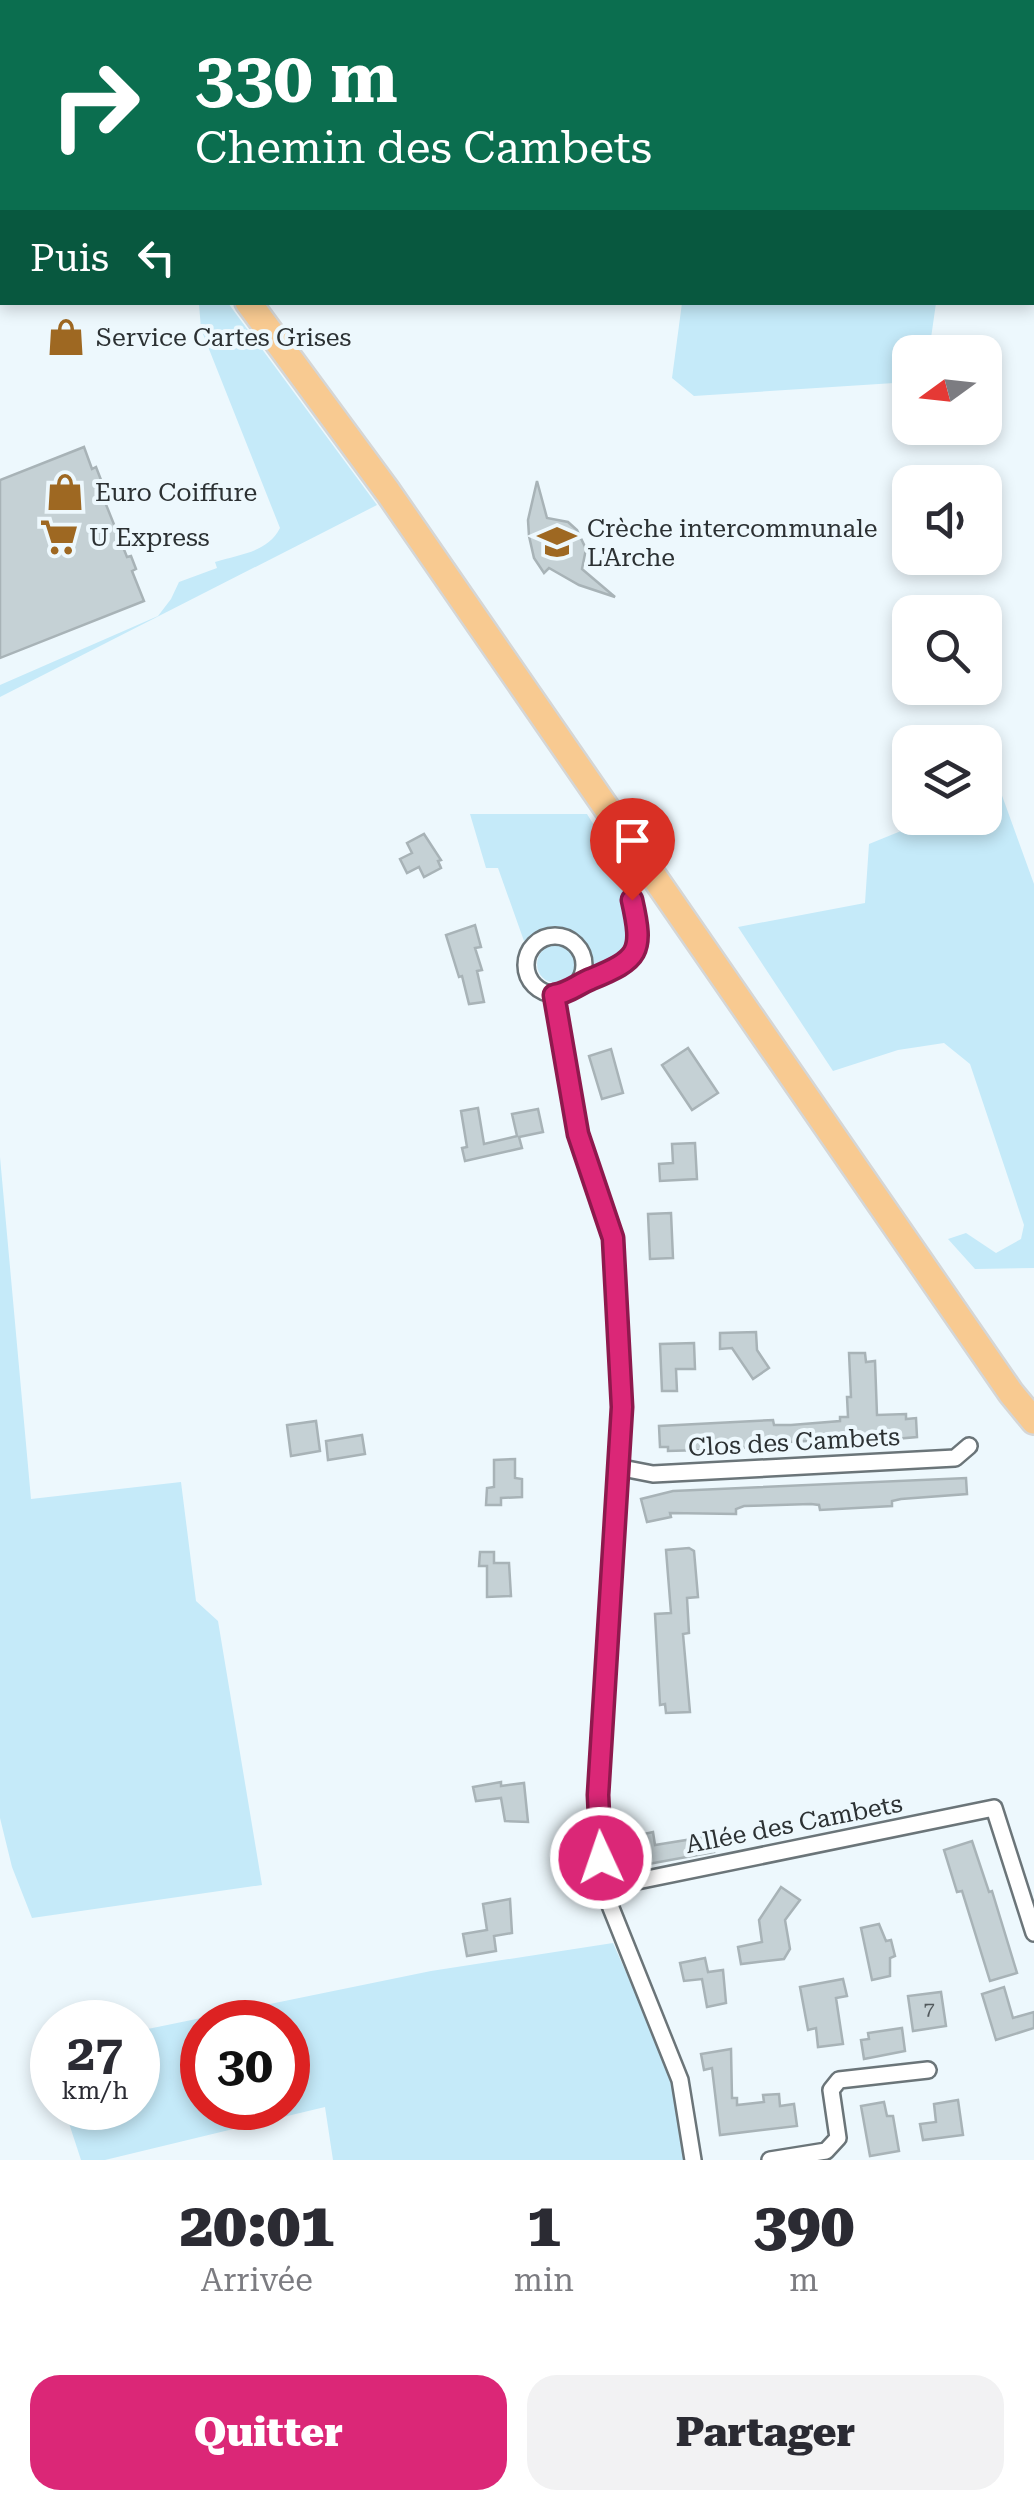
<!DOCTYPE html>
<html lang="fr">
<head>
<meta charset="utf-8">
<style>
  body { margin:0; font-family:"Roboto Serif",serif; background:#f2f2f3; color:#2b2b33; height:100vh; display:flex; flex-direction:column; font-size:38px; white-space:nowrap }
  * { box-sizing:border-box; margin:0 }
  p { font-size:32px; color:#7c7c81 }
  .icon { flex:none; width:55px; height:55px; fill:none; stroke:currentColor; stroke-width:2; stroke-linecap:round; stroke-linejoin:round }
  .map { position:relative; height:2160px; overflow:hidden }
  .panel { display:flex; flex-direction:column; background:#fff; flex:1 }
  .panel>* { flex:none }
  .guide { position:absolute; left:0px; top:0px; width:1035px; height:305px; box-shadow:0 5px 15px #0003; background:#0b6e4f; color:#fff; overflow:hidden }
  .needle { width:65px; rotate:255deg }
  .buttons { position:absolute; left:892px; top:335px; display:grid; gap:20px }
  .buttons a { display:grid; place-items:center; width:110px; height:110px; border-radius:20px; background:#fff; box-shadow:0 5px 15px #0003; font-size:50px }
  .speed { position:absolute; left:30px; top:2000px; display:flex; gap:20px; font-size:50px; font-weight:700; text-align:center }
  .speed>* { display:grid; place-content:center; width:130px; height:130px; border-radius:50%; background:#fff; box-shadow:0 5px 15px #0003; line-height:1 }
  .speed small { font-size:25px; font-weight:400 }
  .speed .limit { border:15px solid #d22; background:#fff; color:#111 }
  .pin { position:absolute; display:grid; place-items:center; width:85px; height:85px; color:#fff; margin:-102px -42px; border-radius:50% 50% 50% 0; rotate:-45deg; box-shadow:0 0 10px #0007 }
  .pin .icon { rotate:45deg }
  .me { position:absolute; width:110px; margin:-55px; rotate:357deg; stroke-linejoin:round; filter:drop-shadow(0 0 8px #0008) }
  .turn { display:flex; align-items:center; gap:35px; height:210px; padding:0 30px; font-size:45px }
  .turn .icon { width:130px; height:130px; stroke-width:2.5 }
  .turn b { display:block; font-size:70px; line-height:85px }
  .then { display:flex; align-items:center; height:95px; padding:0 30px; background:#0003; gap:20px; font-size:38px }
  .eta { display:flex; justify-content:space-evenly; align-items:center; height:170px; text-align:center }
  .eta b { font-size:60px; font-weight:800; line-height:70px }
  .button { display:flex; gap:20px; margin-top:auto; padding:20px 30px }
  .button a { flex:1; height:115px; border-radius:30px; background:#db2777; color:#fff; font-size:40px; font-weight:800; line-height:115px; text-align:center }
  .button a+a { background:#f2f2f3; color:#2b2b33 }
  .map>svg:first-child { display:block }
  .green { fill:#c5eaf9; fill-rule:evenodd }
  .building { fill:#c5d1d5; stroke:#a8b3b7; stroke-width:2.5 }
  .lines { fill:none; stroke-linecap:round; stroke-linejoin:round }
  .street-casing { stroke:#6b7579; stroke-width:20 }
  .primary-casing { stroke:#d5d6d6; stroke-width:30 }
  .street { stroke:#fff; stroke-width:15 }
  .primary { stroke:#f8ca91; stroke-width:25 }
  .route-casing { stroke:#8e194d; stroke-width:25 }
  .route { stroke:#db2777; stroke-width:18 }
  .labels { text-anchor:middle; dominant-baseline:central; stroke-width:8; stroke-linejoin:round; paint-order:stroke }
  .number-label { font-size:20px; fill:#52595c }
  .poi-label { font-size:25px; fill:#2c3133; stroke:#edf8fd; text-anchor:start }
  .street-label { font-size:25px; fill:#2c3133; stroke:#edf8fd }
</style>
</head>
<body>
<div class="map">
<svg width="1034" height="2160" viewBox="0 0 1034 2160">
  <rect width="100%" height="100%" fill="#edf8fd"/>
  <g class="green">
    <path d="M682 303V302L936 303 929 352H910V382L694 396 672 378Z"/>
    <path d="M199 304 228 303 377 505 0 697V685L158 616 171 599 179 582 217 568 215 562C240 554 267 553 280 528L201 329Z"/>
    <path d="M1000 790 1034 884V1268L975 1269 948 1239 966 1233 996 1253 1021 1239 1024 1225 970 1064 944 1043 898 1050 833 1071 738 927 865 903 869 844 933 818H985V796Z"/>
    <path d="M470 814H587L638 896 633 934 624 962 590 974 587 952 572 933 552 929 535 939 524 941 498 868H486Z"/>
    <circle cx="556" cy="964" r="19"/>
    <path d="M0 1157 31 1499 181 1482 196 1601 218 1621 262 1885 32 1918 12 1867 0 1818Z"/>
    <path d="M613 1943 672 2076 687 2160H333L325 2107 105 2160H81L64 2108H138V2031L431 1971ZM202 2022H288V2108H202Z"/>
  </g>
  <g class="building">
    <path d="M84 447 92 469 96 467 101 480 97 482 127 557 131 556 136 569 132 571 144 601 0 658V480Z"/>
    <path d="M537 481 547 518 568 522 577 530 586 549 582 569 615 597 579 585 549 568 544 573 534 558 529 536 528 520Z"/>
    <path d="M424 834 441 860 438 861 441 868 424 877 419 867 407 873 400 859 412 853 407 843Z"/>
    <path d="M475 925 481 947 475 948 482 970 477 971 484 1002 469 1004 462 976 459 977 446 935Z"/>
    <path d="M688 1048 718 1093 692 1110 662 1065Z"/>
    <path d="M611 1049 623 1093 602 1099 589 1056Z"/>
    <path d="M478 1108 484 1144 517 1136 512 1114 538 1109 543 1132 519 1137 522 1148 465 1161 462 1148 467 1147 461 1111Z"/>
    <path d="M695 1143 697 1179 660 1181 659 1164 673 1163 672 1144Z"/>
    <path d="M671 1213 673 1258 650 1259 648 1214Z"/>
    <path d="M756 1332 757 1350 769 1368 753 1379 732 1348 720 1349V1333Z"/>
    <path d="M694 1343 695 1369H676L677 1391H662L660 1344Z"/>
    <path d="M849 1353H865L866 1362 875 1361 877 1415 906 1414V1419L916 1418 917 1437 849 1443V1439L767 1443V1447L733 1448V1444L702 1445V1450L668 1451V1447H660L659 1426 773 1420 774 1425H791L840 1421V1417H848L847 1397H851Z"/>
    <path d="M316 1421 320 1451 291 1456 287 1425Z"/>
    <path d="M362 1435 365 1454 328 1460 326 1441Z"/>
    <path d="M515 1459V1478L522 1479V1497L501 1498V1505H486L487 1488 494 1487V1460Z"/>
    <path d="M966 1478 967 1494 901 1499 892 1501V1506L820 1510 819 1505 811 1504 744 1506 736 1509V1514L670 1513 671 1517 647 1522 641 1499 673 1491Z"/>
    <path d="M689 1548 694 1551 698 1597 687 1598 689 1633 683 1634 690 1712 666 1713 665 1704 660 1705 655 1614 671 1613 666 1550Z"/>
    <path d="M480 1552H494V1563H509L511 1596 487 1597V1566H479Z"/>
    <path d="M501 1782V1786L524 1783 528 1822 505 1821 501 1798 476 1801 473 1787Z"/>
    <path d="M653 1832 655 1845 711 1836 714 1852 621 1869 616 1840Z"/>
    <path d="M972 1841 989 1892 992 1891 1017 1973 990 1981 962 1891 957 1892 944 1850Z"/>
    <path d="M781 1887 800 1900 785 1920 790 1949 784 1959 741 1964 738 1947 762 1942 759 1920Z"/>
    <path d="M510 1899 512 1933 494 1936 496 1951 467 1956 463 1934 487 1930 483 1904Z"/>
    <path d="M879 1924 886 1941 891 1940 895 1956 890 1958V1976L872 1980 861 1928Z"/>
    <path d="M705 1958 708 1972 723 1970 726 2003 707 2007 702 1979 684 1981 680 1963Z"/>
    <path d="M843 1979 847 1996 836 1998 843 2044 818 2047 816 2028 808 2030 800 1987Z"/>
    <path d="M1004 1987 1013 2018 1034 2012V2028L996 2040 982 1994Z"/>
    <path d="M941 1992 946 2026 913 2031 908 1996Z"/>
    <path d="M902 2028 905 2051 864 2059 861 2040 869 2039 868 2033Z"/>
    <path d="M731 2049 732 2098H737V2105L764 2102 763 2095 779 2094 780 2106 794 2104 797 2126 720 2135 712 2068 704 2070 701 2054Z"/>
    <path d="M958 2100 963 2135 923 2140 920 2124 936 2122 934 2104Z"/>
    <path d="M884 2102 887 2116H893L899 2151 870 2156 861 2106Z"/>
  </g>
  <g class="lines">
    <g class="street-casing">
      <g id="street">
        <path d="M838 2V0"/>
        <circle cx="555" cy="965" r="29"/>
        <path d="M577 985C629 963 647 963 632 900"/>
        <path d="M555 995 579 1134 613 1238 622 1407 598 1795 603 1888 680 2080 693 2160"/>
        <path d="M617 1467 653 1474 955 1458 969 1446"/>
        <path d="M603 1888 994 1808 1034 1933"/>
        <path d="M770 2160 826 2151 838 2138 831 2090 839 2080 928 2070"/>
      </g>
    </g>
    <g class="primary-casing">
      <g id="primary">
        <path d="M24 0 26 2"/>
        <path d="M248 302 388 492 1011 1393 1034 1421"/>
      </g>
    </g>
    <use href="#street" class="street"/>
    <use href="#primary" class="primary"/>
  </g>
  <g class="lines">
    <g class="route-casing">
      <path id="route" d="M601 1858 598 1795 622 1407 613 1238 578 1134 554 995C569 993 578 984 591 979 639 959 644 953 632 900"/>
    </g>
    <use href="#route" class="route"/>
  </g>
  <defs>
    <g id="shop-bare" transform="scale(3)"><path d="M-5-2.5h2.3a2.7 3.5 0 0 1 5.4 0H5L5.5 6h-11ZM-1.5-2.5h3a1.5 2.3 0 0 0-3 0Z" fill="#9e6822" stroke="#edf8fd" stroke-width="2.5" paint-order="stroke"/></g>
    <g id="supermarket-bare" transform="scale(3)"><path d="M-6-5.5h2.5l.6 2H6L4.5 2H-2.5L-4.4-4H-6ZM-1.5 3.2a1.3 1.3 0 1 0 .1 0ZM3 3.2a1.3 1.3 0 1 0 .1 0Z" fill="#9e6822" stroke="#edf8fd" stroke-width="2.5" paint-order="stroke"/></g>
    <g id="school-bare" transform="scale(3)"><path d="M0-5L7-2L0 1L-7-2ZM-4 1L0 2.5L4 1V4Q0 6-4 4Z" fill="#9e6822" stroke="#edf8fd" stroke-width="2.5" paint-order="stroke"/></g>
  </defs>
  <g fill-rule="evenodd">
    <use href="#shop-bare" x="66" y="337"/>
    <use href="#shop-bare" x="65" y="492"/>
    <use href="#supermarket-bare" x="59" y="537"/>
    <use href="#school-bare" x="557" y="542"/>
  </g>
  <g class="labels">
    <g class="number-label">
      <text x="929" y="2009">7</text>
    </g>
    <g class="poi-label">
      <text x="96" y="337">Service Cartes Grises</text>
      <text x="95" y="492">Euro Coiffure</text>
      <text x="587" y="528">Crèche intercommunale<tspan x="587" dy="29">L'Arche</tspan></text>
      <text x="89" y="537">U Express</text>
    </g>
    <g class="street-label">
      <text transform="translate(794 1442) rotate(-3)">Clos des Cambets</text>
      <text transform="translate(794 1824) rotate(-11)">Allée des Cambets</text>
    </g>
  </g>
</svg>
<div class="buttons">
<a><svg class="needle" viewBox="-14 -14 28 28"><path d="M0-13l5 13h-10z" fill="#e53935"/><path d="M0 13l5-13h-10z" fill="#7c7c81"/></svg></a>
<a><svg class="icon" aria-label="sound" viewBox="0 0 24 24"><path d="M4 9h4l5-4v14l-5-4H4zM17 9q2 3 0 6"/></svg></a>
<a><svg class="icon" aria-label="search" viewBox="0 0 24 24"><circle cx="10" cy="10" r="6"/><path d="M15 15l6 6"/></svg></a>
<a><svg class="icon" aria-label="layers" viewBox="0 0 24 24"><path d="M12 4l9 5-9 5-9-5zM3 14l9 5 9-5"/></svg></a>
</div>
<div class="speed"><div>27<small>km/h</small></div><div class="limit">30</div></div>
<div class="pin" style="left:632px;top:900px;background:#d93025"><svg class="icon" aria-label="arrive" viewBox="0 0 24 24"><path d="M6 21V4h12l-3 4 3 4H6"/></svg></div>
<svg class="me" style="left:601px;top:1858px" viewBox="-20 -20 40 40"><circle r="17" fill="#db2777" stroke="#fff" stroke-width="3"/><path d="M0-11L8 9 0 5-8 9z" fill="#fff"/></svg>
<div class="guide">
<div class="turn"><svg class="icon" aria-label="right" viewBox="0 0 24 24"><path d="M7 20v-9h11M14 6l5 5-5 5"/></svg><div><b>330 m</b>Chemin des Cambets</div></div>
<div class="then">Puis<svg class="icon" aria-label="left" viewBox="0 0 24 24"><path d="M17 20v-9H6M10 6l-5 5 5 5"/></svg></div>
</div>
</div>
<section class="panel">
<div class="eta">
<div><b>20:01</b><p>Arrivée</p></div>
<div><b>1</b><p>min</p></div>
<div><b>390</b><p>m</p></div>
</div>
<div class="button"><a>Quitter</a><a>Partager</a></div>
</section>
</body>
</html>
